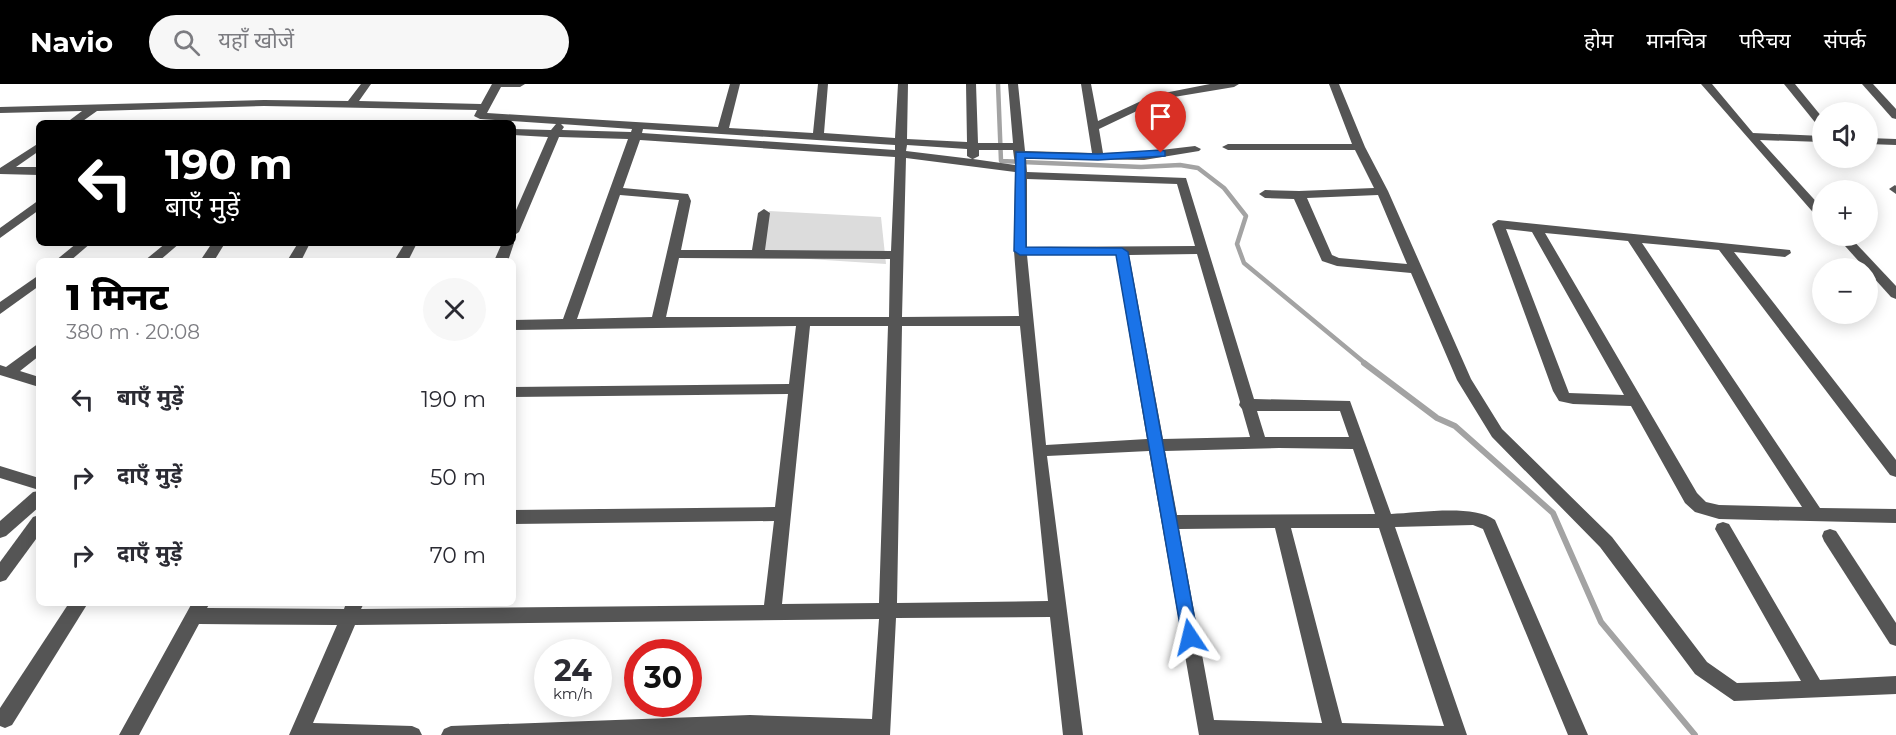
<!DOCTYPE html>
<html lang="hi">
<head>
<meta charset="utf-8">
<style>
  body { margin:0; font-family:Montserrat,"Noto Sans Devanagari",sans-serif; background:#f7f7f7; color:#2b2b33; height:100vh; display:flex; flex-direction:column; font-size:22px; white-space:nowrap }
  * { box-sizing:border-box; margin:0 }
  p { font-size:20px; color:#7c7c81 }
  .icon { flex:none; width:33px; height:33px; fill:none; stroke:currentColor; stroke-width:2; stroke-linecap:round; stroke-linejoin:round }
  .map { position:relative; flex:1; overflow:hidden }
  .panel { position:absolute; left:36px; top:174px; width:480px; height:348px; display:flex; flex-direction:column; background:#fff; border-radius:9px; box-shadow:0 3px 15px #0003 }
  .panel>* { flex:none }
  .banner { position:absolute; left:36px; top:36px; width:480px; height:126px; border-radius:9px; box-shadow:0 3px 15px #0003; background:#000; color:#fff; overflow:hidden }
  .tools { position:absolute; left:1812px; top:18px; display:grid; gap:12px }
  .tools a { display:grid; place-items:center; width:66px; height:66px; border-radius:50%; background:#fff; box-shadow:0 3px 15px #0003; font-size:30px }
  .speed { position:absolute; left:534px; top:555px; display:flex; gap:12px; font-size:30px; font-weight:700; text-align:center }
  .speed>* { display:grid; place-content:center; width:78px; height:78px; border-radius:50%; background:#fff; box-shadow:0 3px 15px #0003; line-height:1 }
  .speed small { font-size:15px; font-weight:400 }
  .speed .limit { border:9px solid #d22; background:#fff; color:#111 }
  .pin { position:absolute; display:grid; place-items:center; width:51px; height:51px; color:#fff; margin:-62px -26px; border-radius:50% 50% 50% 0; rotate:-45deg; box-shadow:0 0 6px #0007 }
  .pin .icon { rotate:45deg }
  .me { position:absolute; width:66px; margin:-33px; rotate:350deg; stroke-linejoin:round; filter:drop-shadow(0 0 4px #0008) }
  .turn { display:flex; align-items:center; gap:21px; height:126px; padding:0 30px; font-size:27px }
  .turn .icon { width:78px; height:78px; stroke-width:2.5 }
  .turn b { display:block; font-size:42px; line-height:51px }
  .round { display:grid; place-items:center; flex:none; width:63px; height:63px; border-radius:32px; background:#f7f7f7 }
  .overview { display:flex; align-items:center; justify-content:space-between; height:102px; padding:0 30px }
  h1 { font-size:36px; font-weight:800; line-height:45px; color:#000 }
  ul { padding:0; list-style:none }
  li { display:flex; align-items:center; gap:18px; height:78px; padding:0 30px }
  li div { flex:1 }
  li b { display:block; font-size:22px }
  li em { font-style:normal }
  header { display:flex; align-items:center; gap:36px; box-sizing:border-box; height:84px; padding:0 30px; background:#000; color:#fff }
  header strong { font-size:28px }
  nav { display:flex; gap:33px; margin-inline-start:auto; font-size:21px }
  .search { width:420px; height:54px; background:#f7f7f7; display:flex; align-items:center; gap:15px; box-sizing:border-box; padding:0 21px; border-radius:33px; color:#7c7c81; font-size:22px }
  .map>svg:first-child { display:block }
  .green { fill:#dcdcdc }
  .lines { fill:none; stroke-linecap:round; stroke-linejoin:round }
  .stream-far1 { stroke:#a3a3a3; stroke-width:4.5 }
  .stream { stroke:#a3a3a3; stroke-width:6 }
  .minor { fill:#555; fill-rule:evenodd }
  .route { fill:#1a73e8; stroke:#114b97; stroke-width:1.5 }
</style>
</head>
<body>
<header>
<strong>Navio</strong>
<div class="search"><svg class="icon" aria-label="search" viewBox="0 0 24 24"><circle cx="10" cy="10" r="6"/><path d="M15 15l6 6"/></svg>यहाँ खोजें</div>
<nav><a>होम</a><a>मानचित्र</a><a>परिचय</a><a>संपर्क</a></nav>
</header>
<div class="map">
<svg width="1896" height="651" viewBox="0 0 1896 651">
  <rect width="100%" height="100%" fill="#fff"/>
  <path class="green" d="M769 127 881 133 886 180 763 172Z"/>
  <g class="lines">
    <path class="stream-far1" d="M998 0 1001 77 1141 83 1180 81 1198 84 1224 104 1246 132 1237 160 1244 179 1366 280"/>
    <path class="stream" d="M1364 279 1437 334 1455 342 1553 429 1601 538 1695 651"/>
    <g class="minor">
      <path d="M361 0H371L359 17 481 20 492 0H525L520 3H501L487 29 718 43 730 0H740L729 44 813 49 818 0H828L824 49 895 54 898 0H908L907 55 967 58 966 0H976L978 59H1013L1008 0H1018L1025 67 1092 69 1081 0H1091L1098 37 1154 11 1210 0H1239L1234 3 1162 15 1099 45 1103 69 1144 68 1195 62 1201 65 1199 67 1144 76 1026 74 1027 88 1186 94 1254 315 1350 317 1391 430C1419 429 1473 420 1495 436L1588 651H1568L1483 445 1473 441 1395 443 1467 651H1199L1149 367 1047 372 1083 651H1063L1050 533 896 534 890 651H441L444 645 451 642 750 631 872 635 879 535 355 541 313 639 412 642 419 645 422 651H289L337 541 199 540 139 651H119L192 519H210L207 524 344 525 346 519H364L361 525 764 521 774 437 513 440V426L775 423 788 310 513 313V303L789 300 796 242 513 246V236L563 235 628 55 559 53 519 148 513 152V133L548 53 513 51V45L551 46 556 40 480 35 474 32 477 26 264 22 97 27 80 39H66L82 27 0 29V23L264 16 348 17ZM561 40 632 45 631 48 562 46 564 43ZM643 45 895 61V66L642 49ZM640 56 895 73 891 167 765 166 770 129 764 125 758 129 752 166H681L691 117 688 110 623 104ZM907 61 967 65V72L972 75 906 67ZM979 66H1013L1015 81 973 75 979 72ZM906 74 1015 88 1014 167 1019 232 902 233ZM1027 95 1177 100 1195 162 1027 163ZM620 111 679 116 652 233 577 235ZM1197 170 1240 318 1239 321 1242 325 1250 353 1163 355 1129 171ZM1027 171H1116L1147 355 1046 361ZM679 174 890 175 889 233H666ZM810 242H888L879 519 782 520ZM902 242H1020L1048 517 897 519ZM1257 327H1340L1349 353H1265ZM1279 364 1353 365 1375 430 1177 431 1165 367ZM1275 444 1322 639 1214 636 1179 445ZM1291 444H1379L1444 642 1342 639Z"/>
      <path d="M1329 0H1339L1365 63 1388 107 1471 295 1502 345 1612 453 1707 578 1737 599 1801 597 1715 445 1717 440 1723 438 1729 440 1820 596 1896 592V610L1734 617 1695 590 1600 463 1492 353 1457 296 1411 189 1337 182 1322 177 1294 115 1265 114 1259 110 1265 106 1299 107 1374 104 1355 66H1228L1222 63 1228 60H1352ZM1378 111 1407 180 1339 174 1332 171 1307 114Z"/>
      <path d="M1701 0H1712L1753 49 1822 52V58L1760 56 1822 124V135L1818 134Z"/>
      <path d="M1784 0H1795L1822 33V43L1818 42Z"/>
      <path d="M1862 0H1873L1896 25V35L1892 34Z"/>
      <path d="M1868 54 1896 55V61L1868 60Z"/>
      <path d="M39 59V67L16 83H39V91L0 90V84Z"/>
      <path d="M1895 101 1896 102V110L1889 105Z"/>
      <path d="M39 116V126L0 154V144Z"/>
      <path d="M1498 136 1790 166 1791 169 1785 173 1734 168 1896 376V393L1890 391 1719 166 1642 159 1820 424 1896 425V439L1719 435 1695 428 1685 419 1631 322 1573 320 1559 317 1553 307 1492 140ZM1506 145 1532 148 1624 311 1569 309ZM1545 149 1628 157 1802 423 1719 421 1706 418 1697 409Z"/>
      <path d="M1836 152H1849L1896 202V215L1891 213Z"/>
      <path d="M513 157 514 159 508 177H494L502 159H513Z"/>
      <path d="M77 159H91L70 177H55Z"/>
      <path d="M166 159H180L159 177H144Z"/>
      <path d="M212 159H225L214 177H200Z"/>
      <path d="M298 159H310L301 177H287Z"/>
      <path d="M405 159H417L408 177H394Z"/>
      <path d="M39 191V202L0 230V218Z"/>
      <path d="M39 259V272L20 287 39 293V303L0 291V281L6 283Z"/>
      <path d="M0 382 39 394V406L0 394Z"/>
      <path d="M39 407V423L6 452 0 454V437L33 408Z"/>
      <path d="M39 431V451L6 496 0 498V478L33 433Z"/>
      <path d="M1830 445 1836 447 1896 539V562L1890 560 1824 457 1822 452 1824 447Z"/>
      <path d="M69 519H88L12 641 5 644 0 642V624Z"/>
    </g>
  </g>
  <path class="route" d="M1161 66 1165 67V72L1098 76 1025 74 1026 163 1122 164 1128 168 1198 553 1196 558 1190 560 1184 558 1182 553 1116 171H1020L1014 167 1016 68 1098 70Z"/>
</svg>
<div class="tools">
<a><svg class="icon" aria-label="sound" viewBox="0 0 24 24"><path d="M4 9h4l5-4v14l-5-4H4zM17 9q2 3 0 6"/></svg></a>
<a>+</a>
<a>−</a>
</div>
<div class="speed"><div>24<small>km/h</small></div><div class="limit">30</div></div>
<div class="pin" style="left:1161px;top:69px;background:#d93025"><svg class="icon" aria-label="arrive" viewBox="0 0 24 24"><path d="M6 21V4h12l-3 4 3 4H6"/></svg></div>
<svg class="me" style="left:1190px;top:553px" viewBox="-20 -20 40 40"><path d="M0-17L14 15 0 8-14 15z" fill="#1a73e8" stroke="#fff" stroke-width="4"/></svg>
<div class="banner">
<div class="turn"><svg class="icon" aria-label="left" viewBox="0 0 24 24"><path d="M17 20v-9H6M10 6l-5 5 5 5"/></svg><div><b>190 m</b>बाएँ मुड़ें</div></div>
</div>
<section class="panel">
<div class="overview"><div><h1>1 मिनट</h1><p>380 m · 20:08</p></div><a class="round"><svg class="icon" aria-label="close" viewBox="0 0 24 24"><path d="M6 6l12 12M18 6L6 18"/></svg></a></div>
<ul>
<li><svg class="icon" aria-label="left" viewBox="0 0 24 24"><path d="M17 20v-9H6M10 6l-5 5 5 5"/></svg><div><b>बाएँ मुड़ें</b></div><em>190 m</em></li>
<li><svg class="icon" aria-label="right" viewBox="0 0 24 24"><path d="M7 20v-9h11M14 6l5 5-5 5"/></svg><div><b>दाएँ मुड़ें</b></div><em>50 m</em></li>
<li><svg class="icon" aria-label="right" viewBox="0 0 24 24"><path d="M7 20v-9h11M14 6l5 5-5 5"/></svg><div><b>दाएँ मुड़ें</b></div><em>70 m</em></li>
</ul>
</section>
</div>
</body>
</html>
